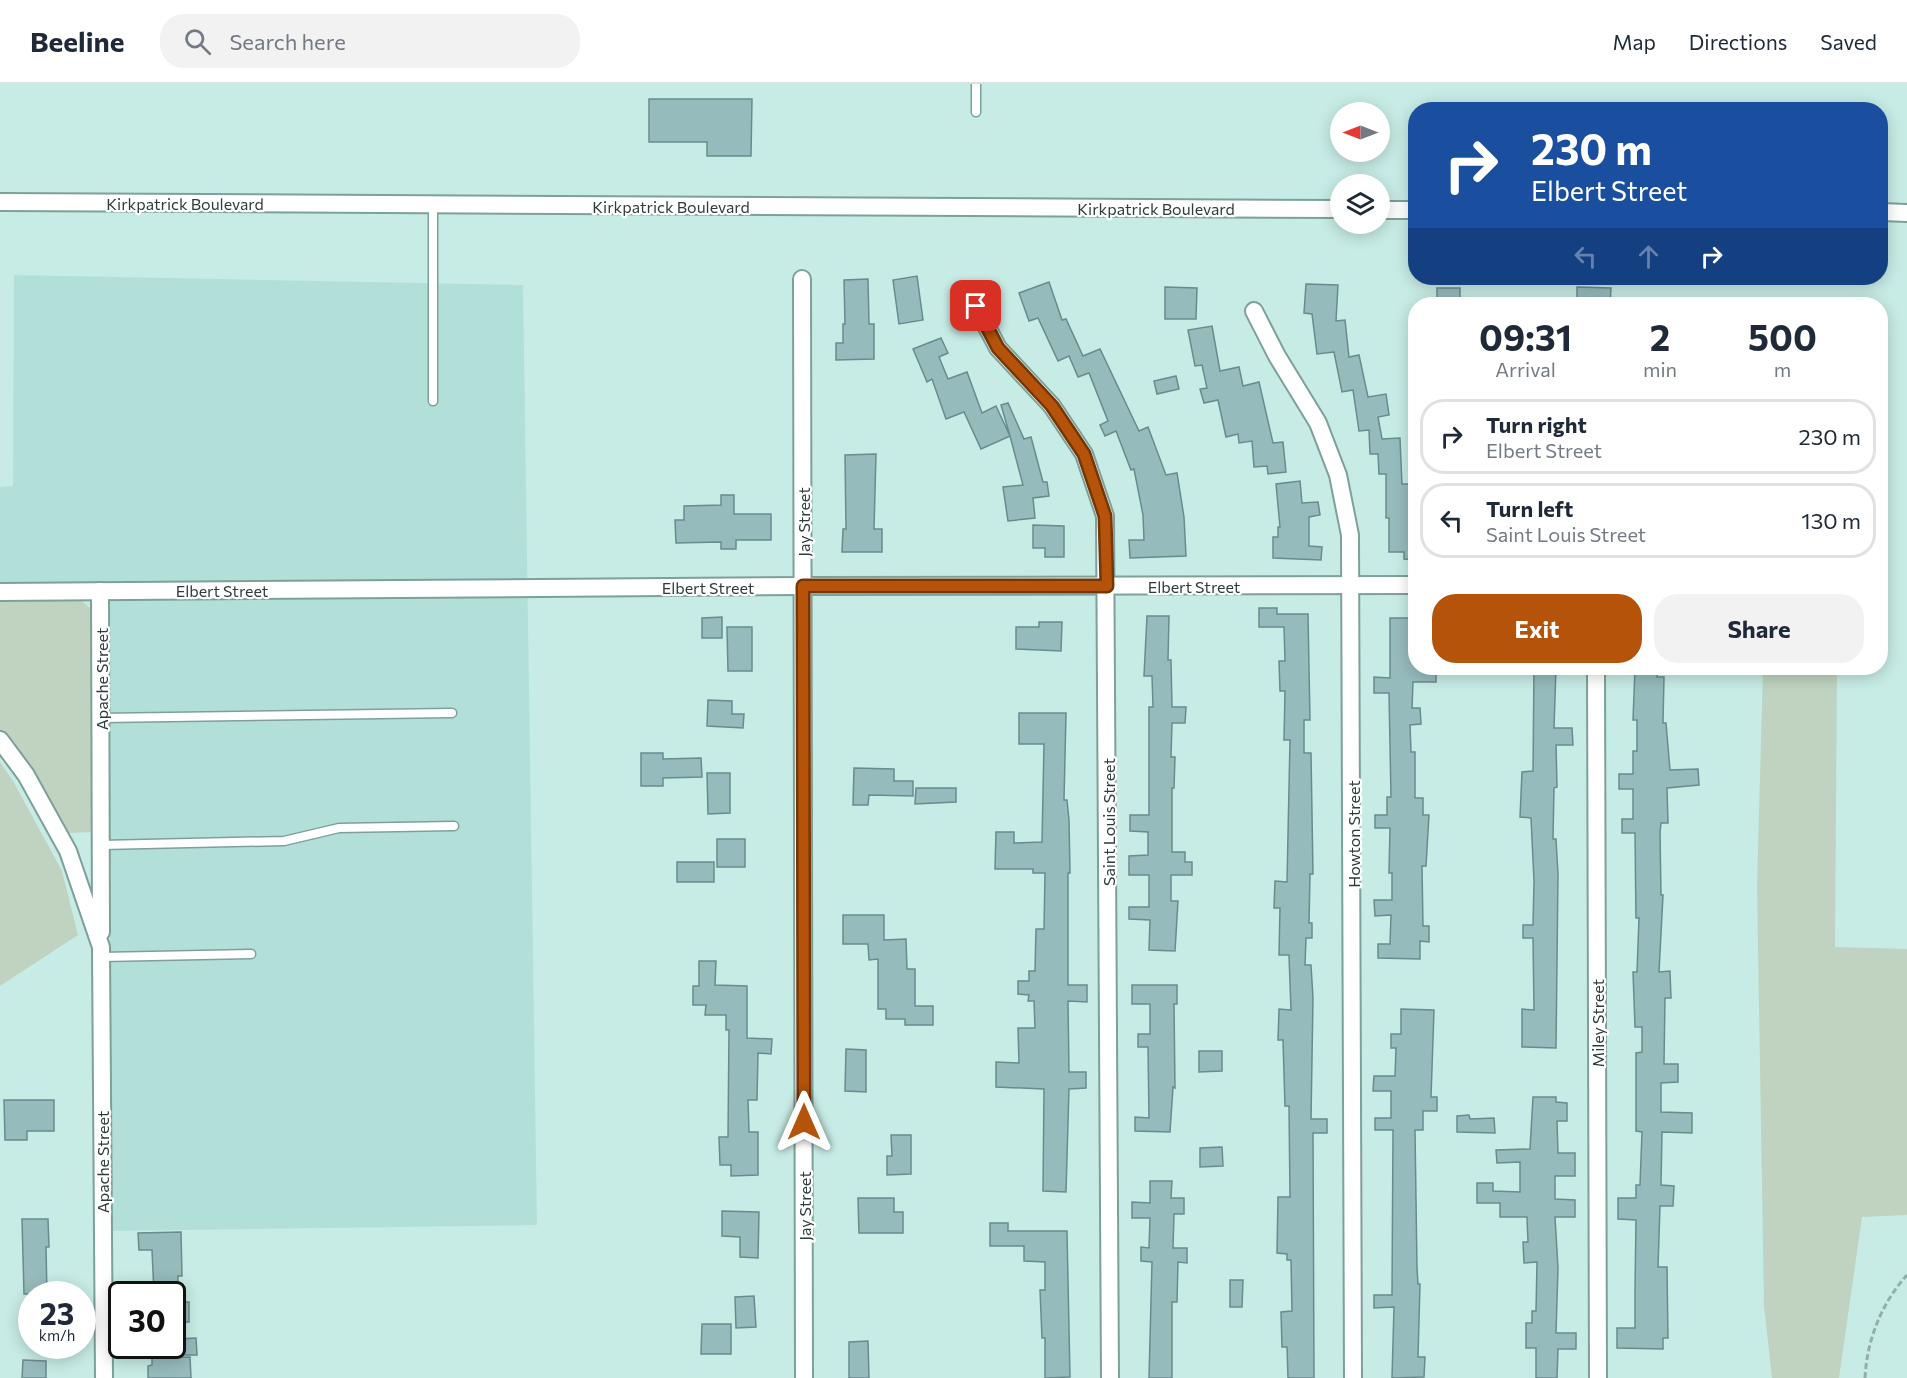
<!DOCTYPE html>
<html lang="en">
<head>
<meta charset="utf-8">
<style>
  body { margin:0; font-family:Commissioner,sans-serif; background:#f2f2f3; color:#1f2937; height:100vh; display:flex; flex-direction:column; font-size:22px; white-space:nowrap }
  * { box-sizing:border-box; margin:0 }
  p { font-size:20px; color:#747a83 }
  .icon { flex:none; width:33px; height:33px; fill:none; stroke:currentColor; stroke-width:2; stroke-linecap:round; stroke-linejoin:round }
  .map { position:relative; flex:1; overflow:hidden }
  .details { position:absolute; left:1408px; top:213px; width:480px; height:378px; display:flex; flex-direction:column; background:#fff; border-radius:24px; box-shadow:0 3px 15px #0003 }
  .details>* { flex:none }
  .banner { position:absolute; left:1408px; top:18px; width:480px; height:183px; border-radius:24px; box-shadow:0 3px 15px #0003; background:#1a4fa0; color:#fff; overflow:hidden }
  .needle { width:39px; rotate:270deg }
  .controls { position:absolute; left:1330px; top:18px; display:grid; gap:12px }
  .controls a { display:grid; place-items:center; width:60px; height:60px; border-radius:50%; background:#fff; box-shadow:0 3px 15px #0003; font-size:30px }
  .speed { position:absolute; left:18px; top:1197px; display:flex; gap:12px; font-size:30px; font-weight:700; text-align:center }
  .speed>* { display:grid; place-content:center; width:78px; height:78px; border-radius:50%; background:#fff; box-shadow:0 3px 15px #0003; line-height:1 }
  .speed small { font-size:15px; font-weight:400 }
  .speed .limit { border:3px solid #111; border-radius:9px; background:#fff; color:#111 }
  .pin { position:absolute; display:grid; place-items:center; width:51px; height:51px; color:#fff; margin:-26px; border-radius:12px; box-shadow:0 3px 9px #0006 }
  .me { position:absolute; width:66px; margin:-33px; rotate:0deg; stroke-linejoin:round; filter:drop-shadow(0 0 4px #0008) }
  .turn { display:flex; align-items:center; gap:21px; height:126px; padding:0 24px; font-size:27px }
  .turn .icon { width:78px; height:78px; stroke-width:2.5 }
  .turn b { display:block; font-size:42px; line-height:51px }
  .lanes { display:flex; align-items:center; height:57px; padding:0 24px; background:#0003; justify-content:center; gap:30px; direction:ltr }
  .lanes .off { opacity:.35 }
  .eta { display:flex; justify-content:space-evenly; align-items:center; height:102px; text-align:center }
  .eta b { font-size:36px; font-weight:700; line-height:42px }
  .action { display:flex; gap:12px; margin-top:auto; padding:12px 24px }
  .action a { flex:1; height:69px; border-radius:24px; background:#b45309; color:#fff; font-size:24px; font-weight:700; line-height:69px; text-align:center }
  .action a+a { background:#f2f2f3; color:#1f2937 }
  ul { padding:0; list-style:none }
  li { display:flex; align-items:center; gap:18px; height:75px; margin:0 12px 9px; padding:0 12px; border:3px solid #e0e1e3; border-radius:24px }
  li div { flex:1 }
  li b { display:block; font-size:22px }
  li em { font-style:normal }
  header { display:flex; align-items:center; gap:36px; box-sizing:border-box; height:84px; padding:0 30px; background:#fff; border-bottom:2px solid #e0e1e3 }
  header strong { font-size:28px }
  nav { display:flex; gap:33px; margin-inline-start:auto; font-size:21px }
  .search { width:420px; height:54px; background:#f2f2f3; display:flex; align-items:center; gap:15px; box-sizing:border-box; padding:0 21px; border-radius:24px; color:#747a83; font-size:22px }
  .map>svg:first-child { display:block }
  .built { fill:#b2e0d8 }
  .green { fill:#bfd3c0 }
  .building { fill:#96bbbd; stroke:#688c8e; stroke-width:1.5 }
  .lines { fill:none; stroke-linecap:round; stroke-linejoin:round }
  .lane-casing { stroke:#7da09a; stroke-width:11 }
  .street-casing { stroke:#7da09a; stroke-width:20 }
  .path { stroke:#92afaa; stroke-width:3; stroke-dasharray:6 3; stroke-linecap:butt }
  .lane { stroke:#fff; stroke-width:8 }
  .street { stroke:#fff; stroke-width:16 }
  .route-casing { stroke:#753606; stroke-width:15 }
  .route { stroke:#b45309; stroke-width:10 }
  .labels { text-anchor:middle; dominant-baseline:central; stroke-width:4.5; stroke-linejoin:round; paint-order:stroke }
  .street-label { font-size:16px; fill:#2e3c3a; stroke:#fff }
</style>
</head>
<body>
<header>
<strong>Beeline</strong>
<div class="search"><svg class="icon" aria-label="search" viewBox="0 0 24 24"><circle cx="10" cy="10" r="6"/><path d="M15 15l6 6"/></svg>Search here</div>
<nav><a>Map</a><a>Directions</a><a>Saved</a></nav>
</header>
<div class="map">
<svg width="1907" height="1294" viewBox="0 0 1907 1294">
  <rect width="100%" height="100%" fill="#c7ece5"/>
  <path class="built" d="M14 191 523 201 537 1141 112 1147 107 501 0 503V403L13 402Z"/>
  <g class="green">
    <path d="M78 514 89 523 92 530 94 748 68 749 35 694 0 648V515Z"/>
    <path d="M1763 584H1837L1835 863 1907 865V1131L1862 1133 1839 1294H1772L1764 1222 1757 802Z"/>
    <path d="M0 678 13 697 62 787 78 851 0 902Z"/>
  </g>
  <g class="building">
    <path d="M649 15H752L751 72H707V58H649Z"/>
    <path d="M917 192 923 236 899 240 893 196Z"/>
    <path d="M868 195 869 240H874V275L836 276V259H843V240H845L844 196Z"/>
    <path d="M1049 198 1062 236 1066 235 1083 272 1100 265 1139 347 1148 343 1166 391 1177 389 1184 433 1186 472 1130 474 1129 456H1144L1143 431 1134 385 1131 386 1116 347 1105 352 1100 341 1108 337 1089 289 1078 293 1069 272 1058 277 1038 234 1029 237 1019 209Z"/>
    <path d="M1306 200 1338 201 1336 237 1345 236 1349 273 1359 271 1368 313 1386 310 1389 331 1378 333 1382 355 1400 354 1402 400H1411L1410 446H1416V476L1404 475V468H1389V434H1386V390H1379L1378 370H1370L1369 346 1359 347 1353 306 1342 308 1334 268 1317 270 1312 230 1304 229Z"/>
    <path d="M1165 203 1197 204 1196 235H1165Z"/>
    <path d="M1577 203 1611 204 1610 220H1577Z"/>
    <rect x="1437" y="204" width="23" height="16"/>
    <path d="M1212 242 1220 287 1239 283 1243 302 1259 298 1273 359 1283 358 1286 388 1268 390 1267 382 1254 383 1252 357 1239 359 1238 350 1226 353 1218 316 1204 319 1200 305 1207 304 1202 281 1195 282 1188 246Z"/>
    <path d="M941 254 948 269 939 273 948 295 967 288 982 329 996 322 1010 352 1001 321 1008 319 1024 355 1031 353 1043 398H1047L1049 412 1033 414 1035 434 1008 437 1003 403 1023 401 1010 352 981 365 964 328 946 335 932 295 927 298 913 265Z"/>
    <path d="M1176 292 1179 305 1157 310 1154 297Z"/>
    <path d="M876 370 874 445H882V468H842L843 445H846L845 371Z"/>
    <path d="M1300 397 1302 419 1318 418 1320 431 1309 433V462L1322 463 1321 476 1273 474V453H1278V443H1280L1276 400Z"/>
    <path d="M721 411H734V430H771V456H736V465H721V458L676 459 675 436H684V422L721 421Z"/>
    <path d="M1033 441 1064 442V473H1045V464H1033Z"/>
    <path d="M1259 524H1277V530H1308L1310 636H1304V669H1311L1313 790H1310L1309 839H1312V854H1306L1305 881H1311L1313 914 1311 1035H1327V1049H1313L1314 1294H1288L1287 1263H1282L1281 1228 1292 1227 1291 1176H1287V1170L1277 1169 1278 1113H1290L1289 1022H1285L1283 956H1278L1279 925 1291 926 1289 871H1279L1280 824H1274L1275 797 1287 798 1290 656H1284L1285 607H1280L1279 577H1285L1284 543H1259Z"/>
    <path d="M1147 532H1169L1168 576H1171L1172 623H1186L1185 639H1172L1171 673H1175L1174 704H1172V768H1185V778H1192V791H1171V817H1178L1175 867 1149 866 1150 836 1129 835V823H1149V791H1129V772L1148 771V748L1130 747V731H1149V623H1153L1152 592H1144Z"/>
    <path d="M722 533V554H702V534Z"/>
    <path d="M1390 534H1416V584H1436V598H1413L1412 624H1420L1421 640 1410 641 1411 668H1415V714H1423V731H1429L1426 782H1422L1423 842H1429V858L1420 857V875L1378 874V860H1390L1391 831 1375 832 1374 816H1392V789H1389L1390 744H1375V731H1387V713H1391L1389 609H1374V593L1390 594Z"/>
    <path d="M1039 538H1062L1061 567 1016 565V543H1039Z"/>
    <path d="M727 543H752V587H728Z"/>
    <path d="M1534 584H1556L1554 644H1572L1573 661H1556L1557 703 1554 704 1553 755H1556L1558 790 1556 964 1522 963V925L1534 926 1533 854H1523V841H1533L1534 797 1531 734 1520 733 1522 688 1533 687Z"/>
    <path d="M1635 584H1658L1657 593H1664L1663 639H1666L1670 686 1698 685 1699 701 1667 704 1668 739H1661L1660 748 1661 811H1663L1659 888 1670 887 1671 914H1665L1664 980H1678V998L1661 999V1028L1692 1029V1049L1662 1048 1661 1101 1674 1102 1673 1122H1660L1658 1183H1667L1668 1254H1663V1265L1617 1264V1244H1635V1206L1636 1136 1618 1135V1114H1636V1101H1640L1642 1048 1636 1047V969L1642 968V943H1635L1633 888H1637L1639 834H1636L1635 749H1622V735H1633V705H1619V690H1633V667H1637V636H1633Z"/>
    <path d="M708 616 732 617V630H744L743 644 707 642Z"/>
    <path d="M1019 629H1066L1064 716H1067L1069 736 1070 789H1068V901H1087V918L1068 917 1069 988H1086V1004L1069 1005 1066 1108 1043 1107 1044 1005 996 1003V978L1019 979 1018 944H1035L1034 917H1028L1029 911 1018 910V897H1029V887H1035L1036 845H1044L1045 789H1033V785H995L996 748H1014V759L1042 758 1044 660H1019Z"/>
    <path d="M641 669H663V675L701 674 702 693 663 694V702H641Z"/>
    <path d="M854 684 894 685V697H913V712L869 711 868 721H853Z"/>
    <path d="M707 689H730V729L708 730Z"/>
    <path d="M916 704H956V718L915 720Z"/>
    <rect x="717" y="755" width="28" height="28"/>
    <rect x="677" y="778" width="37" height="20"/>
    <path d="M843 831H884V856L906 855 907 885H915V922H933V941H905V935H886V925H878V875L869 876 868 860H843Z"/>
    <path d="M699 877H716L715 901 747 902V954L772 955 771 970 758 969 757 1016H748L749 1048H758V1091L731 1092V1081H720L719 1053H728L729 946H726V931H705L706 921H693V902H699Z"/>
    <path d="M1132 901H1177V920H1174L1175 1004 1173 1003 1170 1048 1135 1047V1033L1149 1034 1148 963H1138V950H1150V920H1132Z"/>
    <path d="M1401 925 1434 926 1431 1013H1437V1027H1423V1046H1415L1417 1184 1418 1200H1420L1418 1273H1425L1424 1293 1392 1294 1394 1223 1374 1224V1211H1392L1393 1046H1375V1034H1391V1007H1373L1374 992H1395L1396 964H1391V950H1401Z"/>
    <path d="M846 965 866 966V1008L845 1007Z"/>
    <path d="M1199 967H1222V987L1199 988Z"/>
    <path d="M1533 1013H1556V1018L1567 1019V1037H1557L1558 1069H1575V1092H1555V1115L1575 1116V1133H1555L1558 1184 1556 1249H1576V1265H1558L1557 1294H1536V1264H1526V1239H1532V1227H1536L1537 1178 1524 1179 1523 1158H1528L1527 1133H1500V1119H1477V1099H1493V1107L1520 1108V1078L1497 1079 1496 1066 1530 1065Z"/>
    <path d="M4 1016H54V1047H27V1056H5Z"/>
    <path d="M1469 1031 1470 1035 1494 1034 1495 1049 1457 1048V1032Z"/>
    <path d="M891 1051H911V1090L887 1091V1072H892Z"/>
    <path d="M1222 1063 1223 1082 1200 1083V1064Z"/>
    <path d="M1150 1097H1172L1171 1114H1184V1130H1174L1173 1164H1187V1179L1178 1178 1177 1218H1172V1294H1149L1152 1178 1141 1177V1163L1149 1164 1150 1134H1132V1118L1150 1119Z"/>
    <path d="M858 1114H894V1128H903V1149H859Z"/>
    <path d="M722 1127 759 1128 758 1174 740 1173V1153L722 1152Z"/>
    <path d="M22 1135H48L49 1163H46L47 1210H24Z"/>
    <path d="M990 1139H1008V1147H1067L1070 1293 1045 1294V1254H1042L1040 1206H1045V1178L1024 1177V1162H990Z"/>
    <path d="M181 1148 182 1192H178V1210H154L152 1166H139L138 1149Z"/>
    <path d="M1230 1196H1243L1242 1223H1230Z"/>
    <path d="M754 1212 756 1243 736 1244 735 1213Z"/>
    <rect x="177" y="1218" width="12" height="20"/>
    <path d="M702 1240H731V1270H701Z"/>
    <path d="M196 1254 197 1271H180L179 1255Z"/>
    <path d="M868 1257 869 1294H849V1258Z"/>
    <path d="M190 1273 191 1294H148V1282L152 1281V1274Z"/>
    <path d="M23 1276 46 1277V1294H22Z"/>
  </g>
  <g class="lines">
    <g class="lane-casing">
      <g id="lane">
        <path d="M976 28V0"/>
        <path d="M433 120V317"/>
        <path d="M101 634 452 629"/>
        <path d="M101 761 284 757 339 744 454 742"/>
        <path d="M102 873 251 870"/>
      </g>
    </g>
    <g class="street-casing">
      <g id="street">
        <path d="M0 118 1341 125"/>
        <path d="M1380 126H1416"/>
        <path d="M1881 128 1907 129"/>
        <path d="M802 195 804 1294"/>
        <path d="M976 222 998 264 1052 322 1084 370 1105 432 1110 1294"/>
        <path d="M1254 227 1277 272 1318 339 1338 391 1350 451 1353 1294"/>
        <path d="M100 507 101 848"/>
        <path d="M0 508 803 502 1416 501"/>
        <path d="M1596 584 1598 1294"/>
        <path d="M0 656 26 691 68 767 101 863 104 1294"/>
      </g>
    </g>
    <path class="path" d="M1865 1294C1867 1256 1881 1220 1907 1191"/>
    <use href="#lane" class="lane"/>
    <use href="#street" class="street"/>
  </g>
  <g class="lines">
    <g class="route-casing">
      <path id="route" d="M804 1038 803 502H1107L1105 432 1084 370 1052 322 998 264 976 222"/>
    </g>
    <use href="#route" class="route"/>
  </g>
  <g class="labels">
    <g class="street-label">
      <text x="185" y="119">Kirkpatrick Boulevard</text>
      <text x="671" y="122">Kirkpatrick Boulevard</text>
      <text x="1156" y="124">Kirkpatrick Boulevard</text>
      <text transform="translate(803 438) rotate(-90)">Jay Street</text>
      <text x="1194" y="502">Elbert Street</text>
      <text x="708" y="503">Elbert Street</text>
      <text x="222" y="506">Elbert Street</text>
      <text transform="translate(101 595) rotate(-90)">Apache Street</text>
      <text transform="translate(1108 738) rotate(-90)">Saint Louis Street</text>
      <text transform="translate(1353 750) rotate(-90)">Howton Street</text>
      <text transform="translate(1597 939) rotate(-90)">Miley Street</text>
      <text transform="translate(102 1078) rotate(-90)">Apache Street</text>
      <text transform="translate(804 1122) rotate(-90)">Jay Street</text>
    </g>
  </g>
</svg>
<div class="controls">
<a><svg class="needle" viewBox="-14 -14 28 28"><path d="M0-13l5 13h-10z" fill="#e53935"/><path d="M0 13l5-13h-10z" fill="#747a83"/></svg></a>
<a><svg class="icon" aria-label="layers" viewBox="0 0 24 24"><path d="M12 4l9 5-9 5-9-5zM3 14l9 5 9-5"/></svg></a>
</div>
<div class="speed"><div>23<small>km/h</small></div><div class="limit">30</div></div>
<div class="pin" style="left:976px;top:222px;background:#d93025"><svg class="icon" aria-label="arrive" viewBox="0 0 24 24"><path d="M6 21V4h12l-3 4 3 4H6"/></svg></div>
<svg class="me" style="left:804px;top:1038px" viewBox="-20 -20 40 40"><path d="M0-17L14 15 0 8-14 15z" fill="#b45309" stroke="#fff" stroke-width="4"/></svg>
<div class="banner">
<div class="turn"><svg class="icon" aria-label="right" viewBox="0 0 24 24"><path d="M7 20v-9h11M14 6l5 5-5 5"/></svg><div><b>230 m</b>Elbert Street</div></div>
<div class="lanes"><svg class="icon off" aria-label="left" viewBox="0 0 24 24"><path d="M17 20v-9H6M10 6l-5 5 5 5"/></svg><svg class="icon off" aria-label="ahead" viewBox="0 0 24 24"><path d="M12 20V5M6 11l6-6 6 6"/></svg><svg class="icon" aria-label="right" viewBox="0 0 24 24"><path d="M7 20v-9h11M14 6l5 5-5 5"/></svg></div>
</div>
<section class="details">
<div class="eta">
<div><b>09:31</b><p>Arrival</p></div>
<div><b>2</b><p>min</p></div>
<div><b>500</b><p>m</p></div>
</div>
<ul>
<li><svg class="icon" aria-label="right" viewBox="0 0 24 24"><path d="M7 20v-9h11M14 6l5 5-5 5"/></svg><div><b>Turn right</b><p>Elbert Street</p></div><em>230 m</em></li>
<li><svg class="icon" aria-label="left" viewBox="0 0 24 24"><path d="M17 20v-9H6M10 6l-5 5 5 5"/></svg><div><b>Turn left</b><p>Saint Louis Street</p></div><em>130 m</em></li>
</ul>
<div class="action"><a>Exit</a><a>Share</a></div>
</section>
</div>
</body>
</html>
